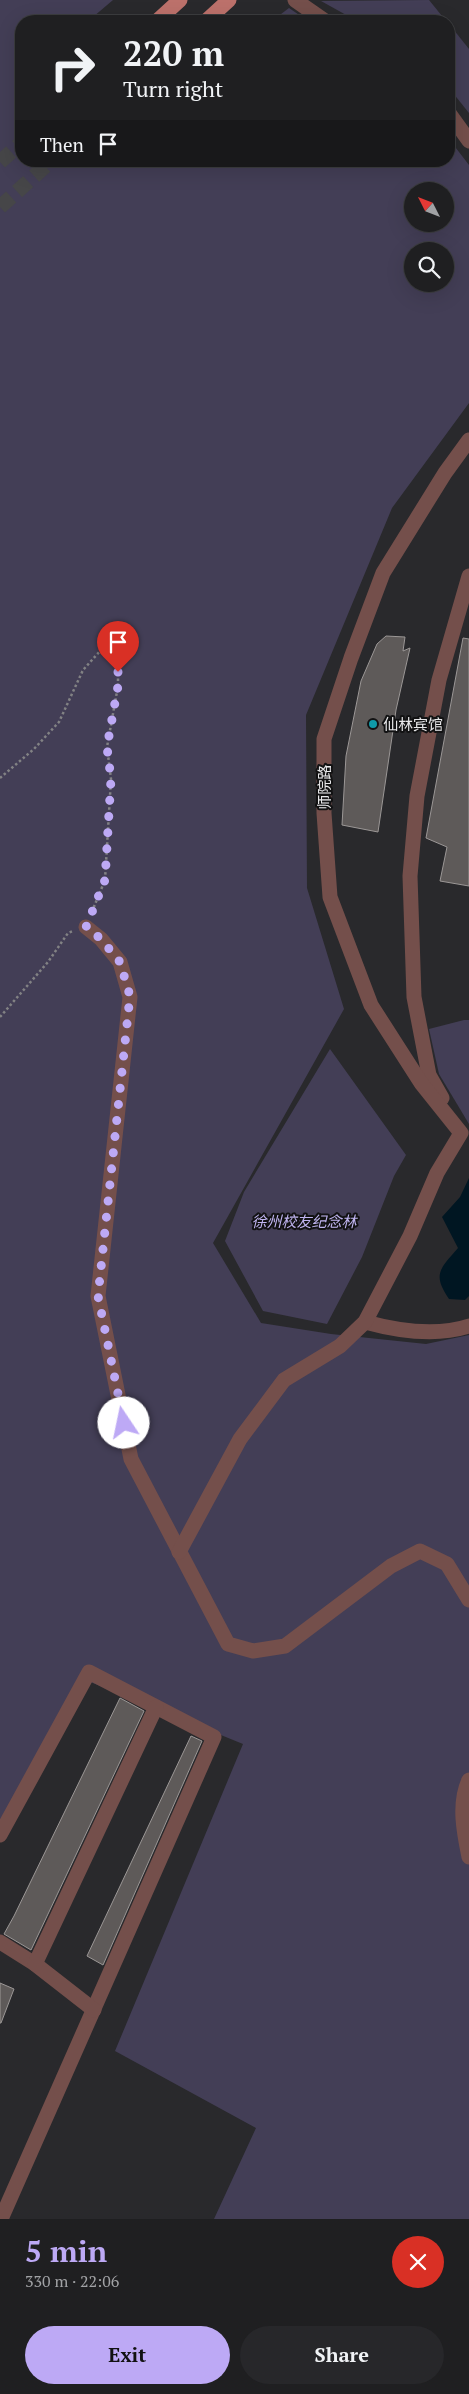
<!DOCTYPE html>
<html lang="en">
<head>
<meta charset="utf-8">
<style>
  body { margin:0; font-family:"PT Serif","Noto Sans SC",serif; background:#27272a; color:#f1f3f6; height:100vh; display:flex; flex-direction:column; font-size:19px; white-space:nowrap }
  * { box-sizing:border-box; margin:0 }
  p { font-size:16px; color:#a1a2a5 }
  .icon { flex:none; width:28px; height:28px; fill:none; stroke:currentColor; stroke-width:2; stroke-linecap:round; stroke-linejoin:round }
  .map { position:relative; height:2219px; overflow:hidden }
  .sheet { display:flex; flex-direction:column; background:#1f1f21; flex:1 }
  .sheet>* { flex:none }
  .banner { position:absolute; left:15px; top:15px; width:440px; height:152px; border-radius:20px; box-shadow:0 5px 20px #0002,0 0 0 1px #3c3d3f; background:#1f1f21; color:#f1f3f6; overflow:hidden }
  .needle { width:32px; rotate:312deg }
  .buttons { position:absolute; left:404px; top:182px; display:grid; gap:10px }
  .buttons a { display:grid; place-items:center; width:50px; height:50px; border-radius:50%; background:#1f1f21; box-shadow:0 5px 20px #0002,0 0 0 1px #3c3d3f; font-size:25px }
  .pin { position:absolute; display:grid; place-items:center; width:42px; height:42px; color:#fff; margin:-51px -21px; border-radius:50% 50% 50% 0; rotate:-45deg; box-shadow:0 0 5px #0007 }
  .pin .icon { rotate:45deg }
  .me { position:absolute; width:55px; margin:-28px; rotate:349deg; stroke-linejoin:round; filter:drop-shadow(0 0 4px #0008) }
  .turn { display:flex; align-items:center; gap:18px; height:105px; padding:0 25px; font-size:22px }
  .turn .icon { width:65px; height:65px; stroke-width:2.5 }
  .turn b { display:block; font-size:35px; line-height:42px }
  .then { display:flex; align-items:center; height:48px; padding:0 25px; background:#0003; gap:10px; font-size:19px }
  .round { display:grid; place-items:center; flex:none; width:52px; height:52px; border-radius:26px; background:#27272a }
  .head { display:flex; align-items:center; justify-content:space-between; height:85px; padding:0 25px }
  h1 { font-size:30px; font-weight:700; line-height:38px; color:#bda9f5 }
  .action { display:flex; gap:10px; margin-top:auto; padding:10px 25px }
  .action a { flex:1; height:58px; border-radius:30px; background:#bda9f5; color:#111; font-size:20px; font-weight:700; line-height:58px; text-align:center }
  .action a+a { background:#27272a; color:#f1f3f6 }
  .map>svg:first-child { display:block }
  .green { fill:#433e56; fill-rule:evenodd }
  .water { fill:#001622 }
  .building { fill:#5e5a59; stroke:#9b9796 }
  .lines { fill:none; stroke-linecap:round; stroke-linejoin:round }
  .primary-tunnel { stroke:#464648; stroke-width:15; stroke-dasharray:15 8; stroke-linecap:butt }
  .path { stroke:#828284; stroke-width:2.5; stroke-dasharray:2.5 2.5; stroke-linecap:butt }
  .street { stroke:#744f4b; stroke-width:15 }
  .primary { stroke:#bc716b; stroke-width:15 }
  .route { stroke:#bda9f5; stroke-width:9; stroke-dasharray:0 16.2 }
  .culture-dot { fill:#0f9aa8; stroke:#121213; stroke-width:2 }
  .labels { text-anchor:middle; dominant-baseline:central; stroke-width:4; stroke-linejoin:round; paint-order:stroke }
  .poi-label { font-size:15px; fill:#e8e8ea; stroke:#121213; text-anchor:start }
  .street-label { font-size:15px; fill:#e8e8ea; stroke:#121213 }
  .park-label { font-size:15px; font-style:italic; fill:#c0b5f1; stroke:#121213 }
</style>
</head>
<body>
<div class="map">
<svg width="469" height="2219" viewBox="0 0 469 2219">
  <rect width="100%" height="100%" fill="#29292c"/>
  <g class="green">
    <path d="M0 0H113L93 17 95 21H21V161H449V139L469 165V403L392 508 306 715 307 888 344 1009 213 1243 261 1323 331 1334 426 1344 469 1335V2219H214L256 2128 115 2051 243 1744 83 1679 0 1825ZM412 191H445V224H412ZM412 251H445V284H412Z"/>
    <path d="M429 0 446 21H357L321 1Z"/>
    <path d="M289 8 308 21H272Z"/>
    <path d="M449 24 469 49V113L449 88Z"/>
    <path d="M464 1020H469V1124L439 1074 429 1029Z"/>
    <path d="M330 1049 406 1155 394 1176 362 1257 327 1324 263 1311 225 1241 244 1192Z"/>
  </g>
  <path class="water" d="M469 1178V1296L465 1300 449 1299C432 1274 440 1269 458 1248L442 1217 460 1197Z"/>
  <g class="building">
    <path d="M386 636 405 637 403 651 410 648 396 710 378 832 342 825 346 756 361 681 377 644Z"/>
    <path d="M463 638 469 639V886L440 881 447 847 426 838Z"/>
    <path d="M120 1698 144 1711 31 1950 4 1934 14 1916Z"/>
    <path d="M191 1736 202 1741 103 1965 87 1956Z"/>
    <path d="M0 1983 14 1989 1 2023H0Z"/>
  </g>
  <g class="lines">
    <g class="primary-tunnel">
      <path d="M0 162 21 143"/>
      <path d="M0 207 51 161"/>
    </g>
    <g class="path">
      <path d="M0 778 34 749 59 722 83 670 101 650 118 658V686L107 747 111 779 105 880 91 914"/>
      <path d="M0 1017 48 962 68 933 73 931"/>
    </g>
    <g class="street">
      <path d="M295 0 325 21"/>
      <path d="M449 113 469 141"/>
      <path d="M86 927 101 939 120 962 130 997 98 1296 131 1459 228 1644 253 1651 285 1646 391 1566 420 1551 447 1564 469 1600"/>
      <path d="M442 1098 429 1075 414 997 410 876 417 796 439 680 469 576"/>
      <path d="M365 1322C398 1331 436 1337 469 1326"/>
      <path d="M179 1552 240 1439 284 1380 340 1346 365 1322 410 1236 437 1173 461 1133 421 1083 371 1005 330 897 324 813V739L351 658 383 573 445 473 469 440"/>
      <path d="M469 1780C458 1803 464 1833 469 1857"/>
      <path d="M0 1835 89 1672 214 1737 1 2219"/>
      <path d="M0 1942 35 1964 94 2010"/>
      <path d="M35 1964 156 1707"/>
    </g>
    <g class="primary">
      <path d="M157 21 180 0"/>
      <path d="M206 21 229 0"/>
    </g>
  </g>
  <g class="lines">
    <path class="route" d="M118 672V686L107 747 111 779 105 880 86 927 101 939 120 962 130 996 98 1296 124 1423"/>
  </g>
  <circle class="culture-dot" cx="373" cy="724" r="5"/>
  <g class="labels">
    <g class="poi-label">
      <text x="383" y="724">仙林宾馆</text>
    </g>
    <g class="street-label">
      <text transform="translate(324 787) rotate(-90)">师院路</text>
    </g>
    <g class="park-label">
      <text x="304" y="1221">徐州校友纪念林</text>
    </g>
  </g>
</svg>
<div class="buttons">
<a><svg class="needle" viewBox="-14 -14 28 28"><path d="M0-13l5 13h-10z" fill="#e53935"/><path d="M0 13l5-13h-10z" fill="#a1a2a5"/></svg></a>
<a><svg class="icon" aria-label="search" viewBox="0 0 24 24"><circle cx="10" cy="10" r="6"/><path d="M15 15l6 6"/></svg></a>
</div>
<div class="pin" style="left:118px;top:672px;background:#d93025"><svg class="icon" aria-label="arrive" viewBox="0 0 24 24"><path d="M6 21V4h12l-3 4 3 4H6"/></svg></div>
<svg class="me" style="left:124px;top:1423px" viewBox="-20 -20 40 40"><circle r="19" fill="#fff"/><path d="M0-13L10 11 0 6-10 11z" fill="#bda9f5"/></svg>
<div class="banner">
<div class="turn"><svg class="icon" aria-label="right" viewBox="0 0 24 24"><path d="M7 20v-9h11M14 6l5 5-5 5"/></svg><div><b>220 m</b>Turn right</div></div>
<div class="then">Then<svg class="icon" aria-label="arrive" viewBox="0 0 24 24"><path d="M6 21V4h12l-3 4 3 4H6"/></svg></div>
</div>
</div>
<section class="sheet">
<div class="head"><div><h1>5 min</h1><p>330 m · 22:06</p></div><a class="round" style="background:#d93025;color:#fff"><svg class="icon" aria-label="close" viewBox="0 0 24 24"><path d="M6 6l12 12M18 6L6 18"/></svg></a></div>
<div class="action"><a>Exit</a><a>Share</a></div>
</section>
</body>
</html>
